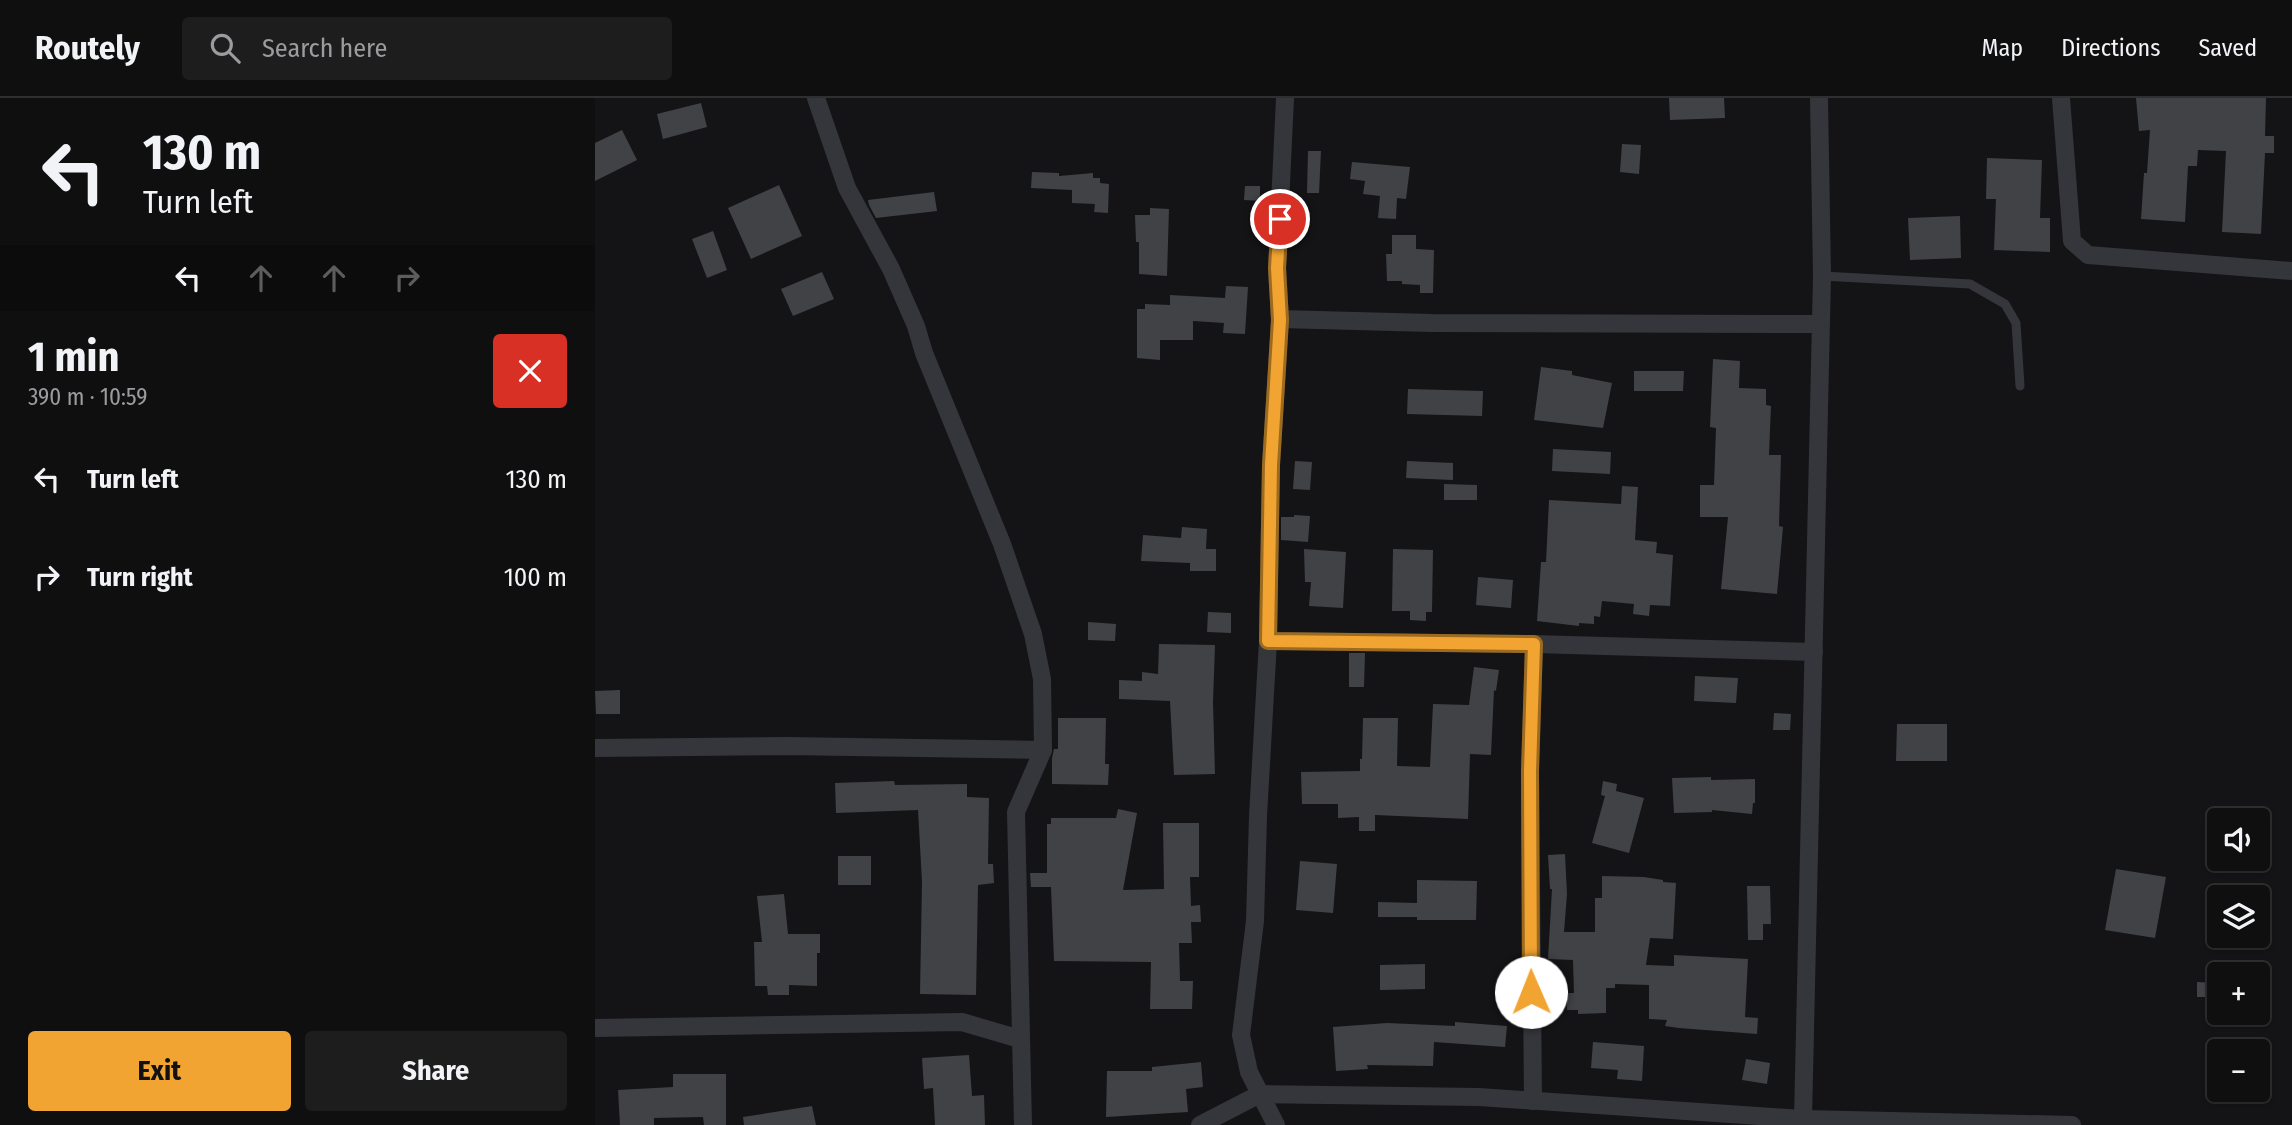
<!DOCTYPE html>
<html lang="en">
<head>
<meta charset="utf-8">
<style>
  body { margin:0; font-family:"Fira Sans Condensed",sans-serif; background:#1d1d1e; color:#f1f3f6; height:100vh; display:flex; flex-direction:column; font-size:26px; white-space:nowrap }
  * { box-sizing:border-box; margin:0 }
  p { font-size:23px; color:#9b9c9f }
  .icon { flex:none; width:38px; height:38px; fill:none; stroke:currentColor; stroke-width:2; stroke-linecap:round; stroke-linejoin:round }
  .map { position:relative; flex:1; overflow:hidden }
  .panel { display:flex; flex-direction:column; background:#0f0f10; width:595px }
  .panel>* { flex:none }
  .top-card { background:#0f0f10; color:#f1f3f6; overflow:hidden }
  .tools { position:absolute; left:1612px; top:710px; display:grid; gap:14px }
  .tools a { display:grid; place-items:center; width:63px; height:63px; border-radius:7px; background:#0f0f10; box-shadow:0 2px 5px #0004,0 0 0 2px #2f2f30; font-size:35px }
  .pin { position:absolute; display:grid; place-items:center; width:60px; height:60px; color:#fff; margin:-30px; border:4px solid #fff; border-radius:50%; box-shadow:0 2px 7px #0007 }
  .me { position:absolute; width:77px; margin:-38px; rotate:359deg; stroke-linejoin:round; filter:drop-shadow(0 0 5px #0008) }
  .turn { display:flex; align-items:center; gap:24px; height:147px; padding:0 28px; font-size:32px }
  .turn .icon { width:91px; height:91px; stroke-width:2.5 }
  .turn b { display:block; font-size:49px; line-height:60px }
  .lanes { display:flex; align-items:center; height:66px; padding:0 28px; background:#0003; justify-content:center; gap:35px; direction:ltr }
  .lanes .off { opacity:.35 }
  .round { display:grid; place-items:center; flex:none; width:74px; height:74px; border-radius:7px; background:#1d1d1e }
  .head { display:flex; align-items:center; justify-content:space-between; height:119px; padding:0 28px }
  h1 { font-size:42px; font-weight:700; line-height:52px }
  .button { display:flex; gap:14px; margin-top:auto; padding:14px 28px }
  .button a { flex:1; height:80px; border-radius:7px; background:#f1a431; color:#111; font-size:28px; font-weight:700; line-height:80px; text-align:center }
  .button a+a { background:#1d1d1e; color:#f1f3f6 }
  ul { padding:0; list-style:none }
  li { display:flex; align-items:center; gap:21px; height:98px; padding:0 28px }
  li div { flex:1 }
  li b { display:block; font-size:26px }
  li em { font-style:normal }
  header { display:flex; align-items:center; gap:42px; box-sizing:border-box; height:98px; padding:0 35px; background:#0f0f10; border-bottom:2px solid #2f2f30 }
  header strong { font-size:33px }
  nav { display:flex; gap:38px; margin-inline-start:auto; font-size:24px }
  .search { width:490px; height:63px; background:#1d1d1e; display:flex; align-items:center; gap:18px; box-sizing:border-box; padding:0 24px; border-radius:7px; color:#9b9c9f; font-size:26px }
  main { display:flex; flex:1; min-height:0 }
  .map>svg:first-child { display:block }
  .building { fill:#404246 }
  .lines { fill:none; stroke-linecap:round; stroke-linejoin:round }
  .lane { stroke:#35363b; stroke-width:9 }
  .street { stroke:#35363b; stroke-width:18 }
  .route-casing { stroke:#9d6b20; stroke-width:18 }
  .route { stroke:#f1a431; stroke-width:12 }
</style>
</head>
<body>
<header>
<strong>Routely</strong>
<div class="search"><svg class="icon" aria-label="search" viewBox="0 0 24 24"><circle cx="10" cy="10" r="6"/><path d="M15 15l6 6"/></svg>Search here</div>
<nav><a>Map</a><a>Directions</a><a>Saved</a></nav>
</header>
<main>
<section class="panel">
<div class="top-card">
<div class="turn"><svg class="icon" aria-label="left" viewBox="0 0 24 24"><path d="M17 20v-9H6M10 6l-5 5 5 5"/></svg><div><b>130 m</b>Turn left</div></div>
<div class="lanes"><svg class="icon" aria-label="left" viewBox="0 0 24 24"><path d="M17 20v-9H6M10 6l-5 5 5 5"/></svg><svg class="icon off" aria-label="ahead" viewBox="0 0 24 24"><path d="M12 20V5M6 11l6-6 6 6"/></svg><svg class="icon off" aria-label="ahead" viewBox="0 0 24 24"><path d="M12 20V5M6 11l6-6 6 6"/></svg><svg class="icon off" aria-label="right" viewBox="0 0 24 24"><path d="M7 20v-9h11M14 6l5 5-5 5"/></svg></div>
</div>
<div class="head"><div><h1>1 min</h1><p>390 m · 10:59</p></div><a class="round" style="background:#d93025;color:#fff"><svg class="icon" aria-label="close" viewBox="0 0 24 24"><path d="M6 6l12 12M18 6L6 18"/></svg></a></div>
<ul>
<li><svg class="icon" aria-label="left" viewBox="0 0 24 24"><path d="M17 20v-9H6M10 6l-5 5 5 5"/></svg><div><b>Turn left</b></div><em>130 m</em></li>
<li><svg class="icon" aria-label="right" viewBox="0 0 24 24"><path d="M7 20v-9h11M14 6l5 5-5 5"/></svg><div><b>Turn right</b></div><em>100 m</em></li>
</ul>
<div class="button"><a>Exit</a><a>Share</a></div>
</section>
<div class="map">
<svg width="1697" height="1027" viewBox="0 0 1697 1027">
  <rect width="100%" height="100%" fill="#141416"/>
  <g class="building">
    <path d="M1074 0H1129L1130 20 1075 22Z"/>
    <path d="M1541 0H1671L1670 38H1679V55H1670L1666 136 1627 134 1631 53 1603 52 1602 68H1593L1590 124 1546 121 1549 75H1552L1555 32 1544 33Z"/>
    <path d="M106 5 112 29 68 41 62 16Z"/>
    <path d="M27 32 42 62 0 83V45Z"/>
    <path d="M1027 46 1046 47 1044 76 1025 74Z"/>
    <path d="M713 53H726L724 95H712Z"/>
    <path d="M1392 60 1447 62 1445 120H1455V154L1399 152 1401 101H1391Z"/>
    <path d="M757 64 815 69 811 101 802 100 801 121 783 120 785 98 768 96 770 83 755 81Z"/>
    <path d="M437 74 464 75V78L498 75V80H505V85L514 86 513 115 499 114 500 106 477 105V92L436 90Z"/>
    <path d="M184 87 207 138 156 161 133 110Z"/>
    <path d="M650 88H665V103L649 102Z"/>
    <path d="M339 94 342 113 281 120 274 107 273 102Z"/>
    <path d="M555 110 574 111 572 178 544 176V144H541L540 117H555Z"/>
    <path d="M1365 118 1366 160 1315 162 1313 120Z"/>
    <path d="M118 133 132 172 112 180 97 141Z"/>
    <path d="M797 137H821V151L839 152 838 195H825V187L807 186V183H792L791 156H797Z"/>
    <path d="M227 174 239 201 198 218 186 191Z"/>
    <path d="M631 188 653 189 650 236 628 235 629 225 598 223V242H565V262L542 260V211H550V206L575 207V197L630 200Z"/>
    <path d="M1118 261 1145 263 1144 290 1171 291V307L1176 308 1174 357H1186L1184 428 1188 429 1182 496 1126 491 1133 419H1105V387H1119L1121 330 1115 329Z"/>
    <path d="M946 269 977 273V277L1017 285 1008 330 939 322Z"/>
    <path d="M1039 273H1089L1088 293H1039Z"/>
    <path d="M813 291 888 293 887 318 812 316Z"/>
    <path d="M958 351 1016 354 1015 376 957 373Z"/>
    <path d="M700 363 717 364 715 392 698 391Z"/>
    <path d="M812 363 858 365V382L811 380Z"/>
    <path d="M849 386 882 387V402H849Z"/>
    <path d="M1027 388 1043 389 1040 442 1062 444 1061 455 1078 457 1075 508 1055 507 1054 518 1038 516 1039 506 1007 503 1005 519 999 518V526L984 525V528L942 523 946 464H951L954 402 1026 406Z"/>
    <path d="M699 417 715 418 713 444 686 442V419H699Z"/>
    <path d="M587 429 612 431 611 451H621V473H595V465L546 463 548 437 586 440Z"/>
    <path d="M709 451 751 454 748 510 714 508 716 484H710Z"/>
    <path d="M798 451 838 452 837 514H831V523L815 522V513H797Z"/>
    <path d="M883 479 918 482 916 510 881 507Z"/>
    <path d="M613 514 636 515V535L612 534Z"/>
    <path d="M493 524 521 526 520 543 493 542Z"/>
    <path d="M564 546 620 547 618 604 620 676 579 677 575 603 524 601V582L547 583V574L563 576Z"/>
    <path d="M754 555H770L769 589H754Z"/>
    <path d="M879 569 904 572 901 593 899 592 896 657 875 656 873 721 780 717V733H764V719L743 720V706H707L706 674 765 673V661H767L768 620H803L802 668 835 669 838 606 874 607Z"/>
    <path d="M1100 578 1143 580 1141 605 1099 603Z"/>
    <path d="M25 592V616H1L0 593Z"/>
    <path d="M1179 615 1196 616 1195 632H1178Z"/>
    <path d="M463 620H511L510 666H514L513 687 457 686V660L459 651H463Z"/>
    <path d="M1302 626H1352V663H1301Z"/>
    <path d="M1116 679V682L1160 681V705H1158L1157 716 1117 712V714L1079 715 1077 680Z"/>
    <path d="M299 683 300 687 372 686V699L394 700 393 766H398L399 785 383 787 381 897 325 896 327 784 323 712 241 715 240 685Z"/>
    <path d="M1008 683 1022 686 1021 693 1049 700 1034 755 997 745 1010 698 1006 697Z"/>
    <path d="M523 711 542 715 528 792 569 791 568 725H604V779H595L596 808 605 807 606 824H596L597 845H584L585 883H598L597 911H555L556 864 459 863 456 789H436L435 775H452V726H456V720H521Z"/>
    <path d="M970 756 972 796 969 834H1000V800H1007V778L1049 779 1068 782V784L1081 785 1078 841 1055 840 1051 867 1079 868V857L1153 861 1150 919 1163 920 1162 936 1084 930 1070 928 1072 922 1054 921V887L1020 886V890H1011V915L983 916V912H972V895H979L978 862 953 861 957 791H955L953 757Z"/>
    <rect x="243" y="758" width="33" height="29"/>
    <path d="M705 763 742 766 738 815 701 812Z"/>
    <path d="M1521 771 1571 779 1560 840 1510 832Z"/>
    <path d="M822 782 882 783 881 822H822V819H783V804L822 805Z"/>
    <path d="M1152 788H1175L1176 826H1168V842H1153Z"/>
    <path d="M189 796 193 836H225V855H222V888L194 887V897H173L172 888H160L159 844H167L162 798Z"/>
    <path d="M830 866V891L785 892V867Z"/>
    <path d="M1602 884 1620 885V899H1602Z"/>
    <path d="M860 924 912 928 910 949 839 944 838 968 772 967 773 971 741 973 738 929 792 925 860 928Z"/>
    <path d="M998 944 1049 948 1047 983 1022 981 1023 972 996 970Z"/>
    <path d="M374 957 377 998 389 997 390 1027H340L338 990 329 991 327 960Z"/>
    <path d="M1151 961 1175 965 1172 986 1147 982Z"/>
    <path d="M606 964 608 989 591 991 593 1014 511 1019 512 973H557V969Z"/>
    <path d="M78 976H131V1027H109L108 1019 59 1020V1027H25L23 992 78 989Z"/>
    <path d="M217 1008 221 1027H149L148 1019Z"/>
  </g>
  <g class="lines">
    <path class="lane" d="M1227 178 1375 186 1410 206 1421 225 1425 288"/>
    <g class="street">
      <path d="M221 0 252 90 296 171 321 228 329 255 407 446 438 536 447 581 448 652 421 714 428 1027"/>
      <path d="M1466 0 1477 143 1493 157 1697 173"/>
      <path d="M685 221 836 225 1225 226"/>
      <path d="M673 543 939 546 1219 554"/>
      <path d="M0 650 191 648 448 652"/>
      <path d="M0 930 367 924 425 941"/>
      <path d="M938 1003 935 673 939 546"/>
      <path d="M1208 1021 1227 178 1224 0"/>
      <path d="M605 1027 665 996 884 999 1208 1021 1477 1027"/>
      <path d="M681 1027 654 974 646 937 660 823 663 718 673 543 676 367 685 221 682 170 690 0"/>
    </g>
  </g>
  <g class="lines">
    <g class="route-casing">
      <path id="route" d="M685 121 682 170 685 222 676 367 673 543 939 546 935 673 936 894"/>
    </g>
    <use href="#route" class="route"/>
  </g>
</svg>
<div class="tools">
<a><svg class="icon" aria-label="sound" viewBox="0 0 24 24"><path d="M4 9h4l5-4v14l-5-4H4zM17 9q2 3 0 6"/></svg></a>
<a><svg class="icon" aria-label="layers" viewBox="0 0 24 24"><path d="M12 4l9 5-9 5-9-5zM3 14l9 5 9-5"/></svg></a>
<a>+</a>
<a>−</a>
</div>
<div class="pin" style="left:685px;top:121px;background:#d93025"><svg class="icon" aria-label="arrive" viewBox="0 0 24 24"><path d="M6 21V4h12l-3 4 3 4H6"/></svg></div>
<svg class="me" style="left:936px;top:894px" viewBox="-20 -20 40 40"><circle r="19" fill="#fff"/><path d="M0-13L10 11 0 6-10 11z" fill="#f1a431"/></svg>
</div>
</main>
</body>
</html>
